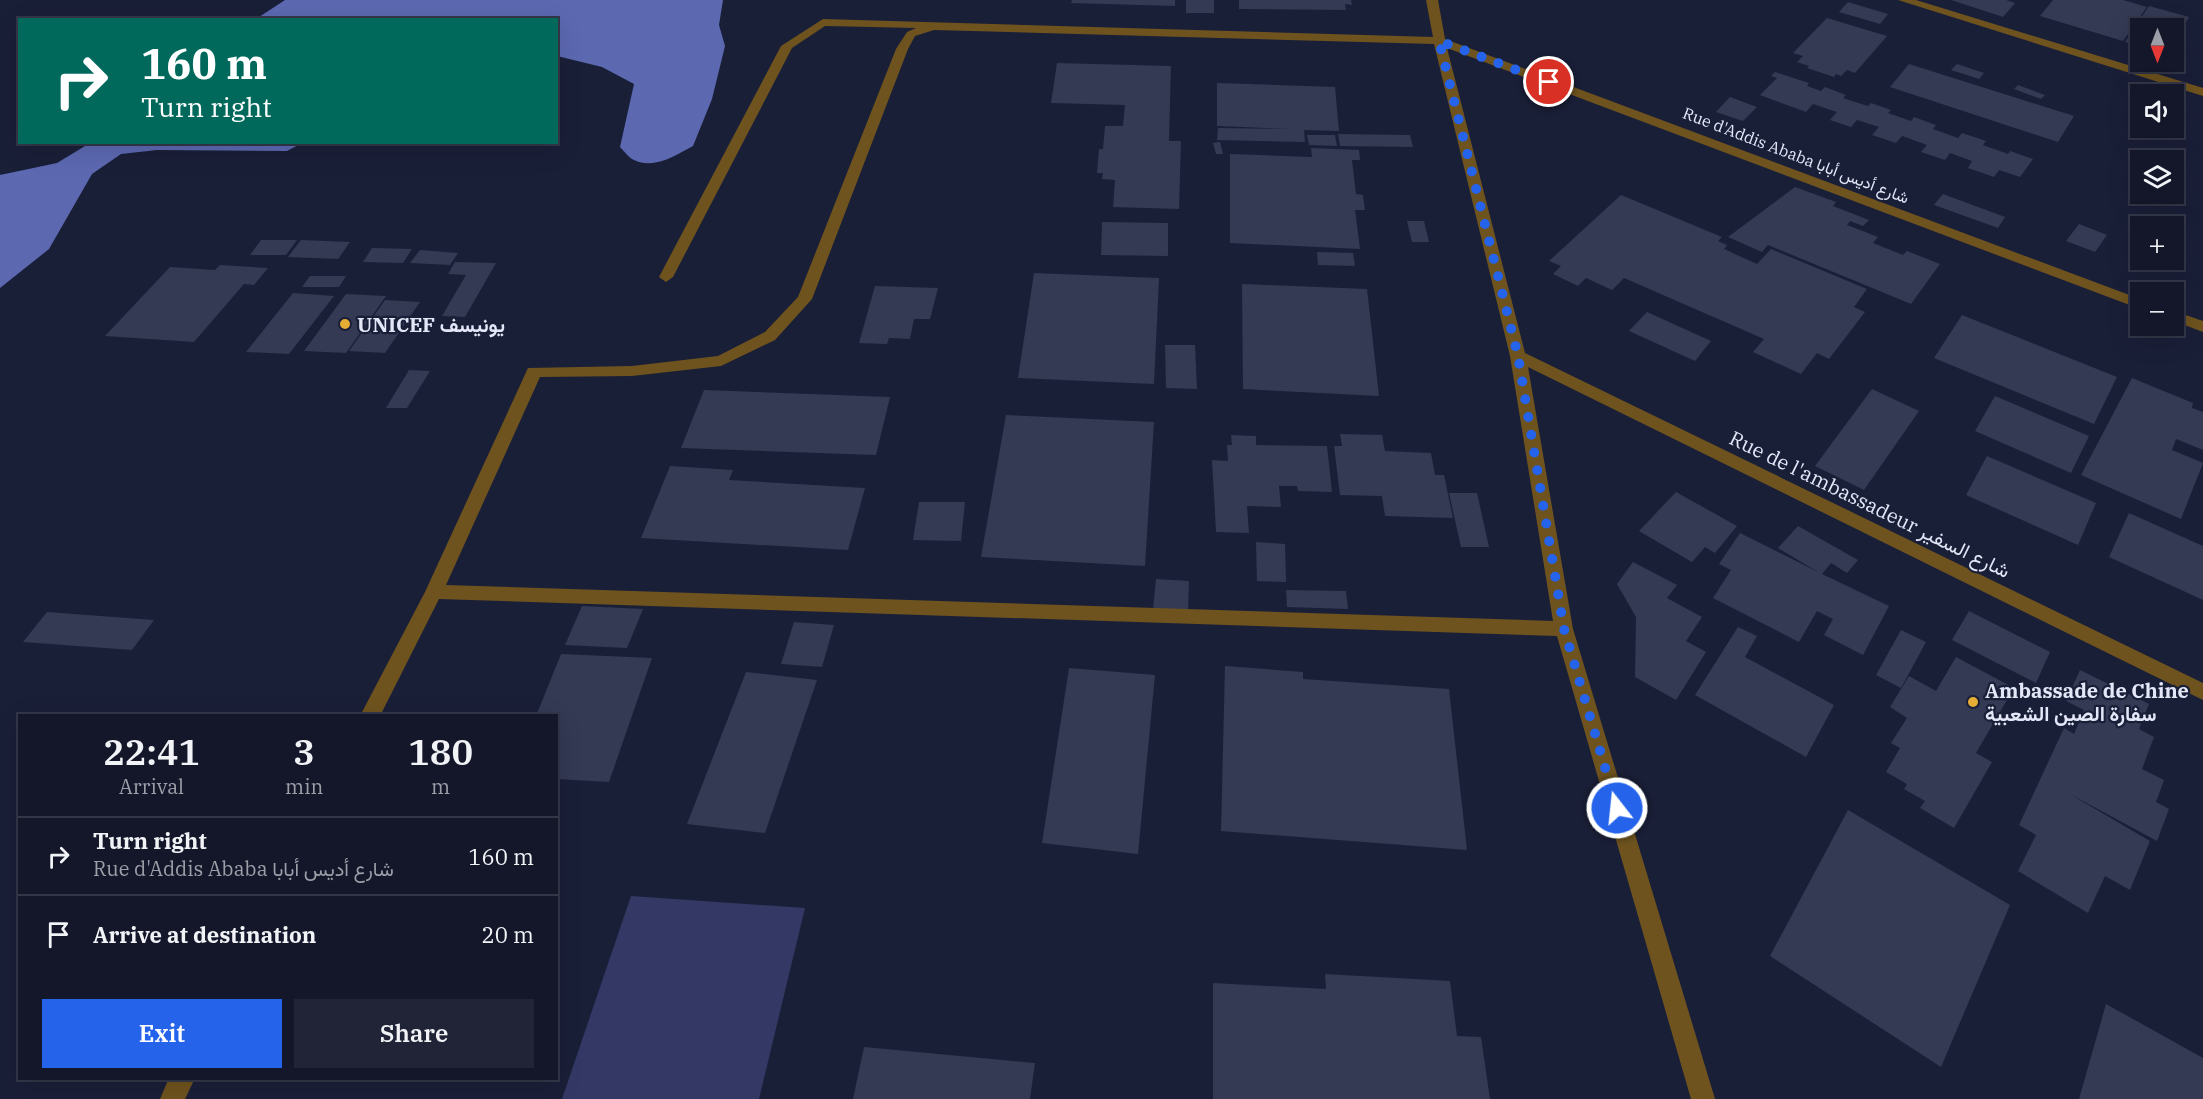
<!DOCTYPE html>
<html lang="en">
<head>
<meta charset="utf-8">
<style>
  body { margin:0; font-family:"IBM Plex Serif",Vazirmatn,serif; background:#212436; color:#f1f3f6; height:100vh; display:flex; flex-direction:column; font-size:22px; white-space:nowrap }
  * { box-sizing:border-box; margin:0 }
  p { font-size:20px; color:#9d9fa8 }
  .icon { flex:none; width:33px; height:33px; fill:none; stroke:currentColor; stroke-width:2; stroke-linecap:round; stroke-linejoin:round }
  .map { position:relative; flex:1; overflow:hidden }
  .panel { position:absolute; left:18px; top:714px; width:540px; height:366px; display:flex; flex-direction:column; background:#14172a; border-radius:0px; box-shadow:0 6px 24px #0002,0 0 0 2px #333647 }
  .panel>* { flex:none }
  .top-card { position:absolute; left:18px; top:18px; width:540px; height:126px; border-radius:0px; box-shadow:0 6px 24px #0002,0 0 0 2px #333647; background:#00695c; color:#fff; overflow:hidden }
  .needle { width:39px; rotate:180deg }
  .tools { position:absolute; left:2130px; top:18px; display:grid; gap:12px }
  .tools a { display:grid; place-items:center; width:54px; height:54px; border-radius:0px; background:#14172a; box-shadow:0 6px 24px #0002,0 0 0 2px #333647; font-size:30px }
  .pin { position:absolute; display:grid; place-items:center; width:51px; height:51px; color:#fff; margin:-26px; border:3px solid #fff; border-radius:50%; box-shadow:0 2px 6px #0007 }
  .me { position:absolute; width:66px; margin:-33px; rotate:344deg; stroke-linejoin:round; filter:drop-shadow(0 0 4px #0008) }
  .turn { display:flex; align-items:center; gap:21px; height:126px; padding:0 24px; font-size:27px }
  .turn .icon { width:78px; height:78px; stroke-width:2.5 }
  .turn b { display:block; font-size:42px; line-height:51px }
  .eta { display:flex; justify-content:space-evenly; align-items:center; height:102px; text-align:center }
  .eta b { font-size:36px; font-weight:600; line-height:42px }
  .cta { display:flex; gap:12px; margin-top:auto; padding:12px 24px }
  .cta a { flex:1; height:69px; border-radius:0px; background:#2563eb; color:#fff; font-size:24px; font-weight:600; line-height:69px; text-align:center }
  .cta a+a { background:#212436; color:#f1f3f6 }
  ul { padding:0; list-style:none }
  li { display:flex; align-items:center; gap:18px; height:78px; padding:0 24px; border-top:2px solid #333647 }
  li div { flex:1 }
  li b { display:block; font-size:22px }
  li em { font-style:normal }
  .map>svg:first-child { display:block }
  .green { fill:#333964 }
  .water { fill:#5c68b0 }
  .building { fill:#343954 }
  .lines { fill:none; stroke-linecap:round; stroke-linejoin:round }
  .minor { fill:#6e531e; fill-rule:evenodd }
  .route { stroke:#2563eb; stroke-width:10; stroke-dasharray:0 18 }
  .poi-dot { fill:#e5ad35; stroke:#1a1f38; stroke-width:2 }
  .labels { text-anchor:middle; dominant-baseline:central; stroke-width:4.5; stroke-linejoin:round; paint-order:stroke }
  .far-street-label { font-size:16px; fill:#e3e7f8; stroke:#1a1f38 }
  .poi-label { font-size:20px; font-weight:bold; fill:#e3e7f8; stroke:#1a1f38; text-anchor:start }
  .street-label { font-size:20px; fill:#e3e7f8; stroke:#1a1f38 }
</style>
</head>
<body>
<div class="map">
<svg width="2203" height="1099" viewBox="0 0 2203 1099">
  <rect width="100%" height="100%" fill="#1a1f38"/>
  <path class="green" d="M631 896 805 908 759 1099H562Z"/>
  <g class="water">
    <path d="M285 0H723L719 25 725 46 712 99 693 146C676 155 654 170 634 160 629 158 624 151 620 147L634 84 602 67 557 56 556 20 256 19Z"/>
    <path d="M90 143V142L302 143 287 151 157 150 121 154 92 174 49 249 0 288V175L57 163Z"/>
  </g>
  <g class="building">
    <path d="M1072 0H1175V6L1071 3Z"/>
    <rect x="1186" y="0" width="28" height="13"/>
    <path d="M1239 0H1351L1352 5 1345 4 1346 10 1239 9Z"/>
    <path d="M1951 0H2006L2015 3 2003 17Z"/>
    <path d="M2053 0H2123L2147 7 2123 41 2040 16Z"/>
    <path d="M1848 2 1888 14 1880 24 1839 12Z"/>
    <path d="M2149 6 2189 17 2174 42V28H2140V46L2125 42Z"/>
    <path d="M1827 18 1887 36 1855 73 1847 70 1841 76 1836 74 1834 77 1807 68 1809 66 1797 62 1803 56 1793 53Z"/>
    <path d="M1057 63 1171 66 1169 141H1181L1179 209 1113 207 1115 180 1102 179 1103 173H1097L1099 149H1103L1105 126H1123L1125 105 1051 103Z"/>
    <path d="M1909 64 2074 116 2058 142 1890 87Z"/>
    <path d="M1957 64 1984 73 1979 79 1951 70Z"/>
    <path d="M1775 72 1809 83 1807 86 1821 91 1825 87 1846 95 1843 98 1868 106 1871 103 1891 110 1888 113 1911 121 1914 117 1936 125 1933 129 1958 138 1962 133 1986 141 1983 145 2008 154 2010 151 2033 159 2020 177 1999 170 1994 177 1968 168 1972 161 1950 153 1945 160 1921 152 1927 145 1902 136 1896 143 1872 135 1879 127 1857 120 1851 127 1830 120 1837 112 1813 104 1806 112 1760 95 1777 78 1771 76Z"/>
    <path d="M1217 83 1335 87 1339 131 1304 130 1305 142 1217 140 1218 128 1290 129 1217 126Z"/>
    <path d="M2018 85 2045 95 2041 99 2014 89Z"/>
    <path d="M1730 97 1757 107 1743 121 1716 112Z"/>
    <path d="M1338 134 1410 135 1413 147 1340 146Z"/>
    <path d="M1307 135H1335L1337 146 1309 145Z"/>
    <path d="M1220 142 1223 154H1216L1213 143Z"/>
    <path d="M1311 148 1359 150 1360 160H1352L1356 194 1363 195 1365 210H1355L1360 249 1230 243V154L1312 157Z"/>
    <path d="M1795 187 1836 202 1833 206 1869 220 1863 226 1850 221 1847 225 1878 237 1873 243 1903 255 1907 251 1940 264 1911 304 1768 245 1762 252 1728 237Z"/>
    <path d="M1943 194 2005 217 1998 228 1934 205Z"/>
    <path d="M1621 195 1722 237 1718 241 1727 245 1724 249 1757 264 1771 249 1867 289 1854 307 1865 312 1829 359 1817 353 1801 374 1753 352 1764 339 1624 278 1612 290 1586 278 1578 286 1553 274 1561 266 1549 261Z"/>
    <path d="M1407 221H1424L1429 242H1412Z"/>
    <path d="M1102 222 1168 223V256L1101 255Z"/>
    <path d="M2079 224 2107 235 2095 252 2066 241Z"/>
    <path d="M261 240H297L286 255H250Z"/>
    <path d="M301 240 350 242 338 259 288 257Z"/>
    <path d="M372 248 412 249 403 263 363 262Z"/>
    <path d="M420 250 458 253 450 265 410 263Z"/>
    <path d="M1317 252 1353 253 1355 266 1318 265Z"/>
    <path d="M455 262 496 263 465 317 442 316 466 275 448 274Z"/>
    <path d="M220 265 268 268 254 285 244 284 194 342 105 336 170 267 215 270Z"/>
    <path d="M1034 273 1159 278 1154 384 1018 378Z"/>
    <path d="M310 276H346L339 287H302Z"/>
    <path d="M1242 284 1367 289 1379 396 1243 389Z"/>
    <path d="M875 286 938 288 930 319H914L910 339 889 338 887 344 859 343Z"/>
    <path d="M293 293 334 296 289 354 246 352Z"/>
    <path d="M346 294 386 296 346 353 304 351Z"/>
    <path d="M385 300 420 302 385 353 349 351Z"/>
    <path d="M1647 312 1711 341 1695 361 1629 331Z"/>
    <path d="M1962 315 2117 377 2094 424 1934 358Z"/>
    <path d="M1165 345H1195L1197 389 1166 388Z"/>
    <path d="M409 370 430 371 407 408H386Z"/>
    <path d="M2132 378 2193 403 2192 408 2203 412V450L2176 439 2172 450 2203 463 2181 519 2081 475Z"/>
    <path d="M1872 389 1919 411 1864 490 1815 466Z"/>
    <path d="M704 390 890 397 876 455 681 448Z"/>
    <path d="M1995 396 2089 436 2071 473 1975 431Z"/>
    <path d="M1006 415 1154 422 1145 566 981 557Z"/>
    <path d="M1340 434 1382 435 1385 451 1431 453 1435 475H1444L1453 518 1385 516 1382 496 1340 495 1334 446H1342Z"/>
    <path d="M1231 435 1256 436V445L1327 446 1332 492 1298 491 1297 486H1279L1281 507 1247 506 1249 533 1216 532 1212 460 1228 461 1227 445H1232Z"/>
    <path d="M1987 456 2096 503 2078 545 1966 495Z"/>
    <path d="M670 466 733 470 729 480 865 488 848 550 641 538Z"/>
    <path d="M1676 492 1737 526 1715 553 1705 547 1692 562 1639 531Z"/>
    <path d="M1449 493H1477L1489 547H1461Z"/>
    <path d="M919 502H965L961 541 913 540Z"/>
    <path d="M2129 513 2203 546V600L2109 557Z"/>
    <path d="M1798 526 1858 560 1847 573 1831 563 1822 574 1889 606 1863 655 1824 635 1833 619 1817 611 1799 642 1713 598 1731 570 1719 564 1740 533 1818 572 1778 548Z"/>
    <path d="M1256 542 1285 544 1286 582 1257 581Z"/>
    <path d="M1633 562 1677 585 1667 598 1702 617 1686 641 1706 652 1676 700 1635 677 1636 617 1617 584Z"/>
    <path d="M1156 579 1189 581 1188 612 1153 610Z"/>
    <path d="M1286 590 1346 591 1348 609 1287 607Z"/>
    <path d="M582 606 643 609 627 648 565 645Z"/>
    <path d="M1969 611 2050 652 2036 683 1952 640Z"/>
    <path d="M47 612 154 620 132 650 23 642Z"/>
    <path d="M794 622 834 625 822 667 781 664Z"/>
    <path d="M1738 627 1757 636 1745 657 1834 705 1806 757 1695 695Z"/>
    <path d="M1901 630 1926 642 1901 688 1876 675Z"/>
    <path d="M561 654 652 658 609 782 556 779V716H536Z"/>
    <path d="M1956 657 2014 688 1976 753 1992 762 1954 828 1920 808 1925 801 1904 789 1907 784 1886 772 1900 748 1891 743 1907 718 1890 707 1909 676 1936 691Z"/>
    <path d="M1225 666 1303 672V679L1449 689 1467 850 1221 831Z"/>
    <path d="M1069 668 1155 675 1138 854 1042 843Z"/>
    <path d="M2080 670 2149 704 2139 729 2154 737 2142 769 2164 780 2156 802 2169 809 2157 841 2068 793 2150 841 2130 890 2105 876 2088 913 2018 871 2036 835 2019 825 2064 728 2074 734 2084 710 2066 701Z"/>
    <path d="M746 672 817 680 765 833 687 824Z"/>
    <path d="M1848 810 2010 905 1941 1067 1770 956Z"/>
    <path d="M1325 974 1450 981 1457 1036 1481 1037 1490 1099H1213V983L1326 989Z"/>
    <path d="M2106 1004 2203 1058V1099H2079Z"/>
    <path d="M864 1047 1035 1063 1030 1099H853Z"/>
  </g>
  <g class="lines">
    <g class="minor">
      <path d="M1426 0H1438L1445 39 2140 299V309L2135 307 1447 48 1525 353 2203 683V700L1528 367 1573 629 1715 1099H1691L1557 636 439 599 380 716H360L425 592 528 368 632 366 718 356 765 332 798 297 896 49 907 32 916 28 825 26 792 48 673 277 666 282 659 277 781 46 823 19 1433 37ZM934 30 1434 44 1510 356 1553 621 446 585 540 377 632 376 721 366 775 340 812 299 908 49 915 36Z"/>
      <path d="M1898 0H1916L2203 88V96Z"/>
      <path d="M2174 311 2203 321V332L2174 321Z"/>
      <path d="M169 1078H195L185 1099H160Z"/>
    </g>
  </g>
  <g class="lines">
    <path class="route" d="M1549 82 1439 41 1518 356 1564 629 1617 808"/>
  </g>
  <g class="poi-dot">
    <circle cx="345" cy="324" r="6"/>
    <circle cx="1973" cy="702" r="6"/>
  </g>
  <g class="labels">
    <g class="far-street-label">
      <text transform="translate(1796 155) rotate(21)">Rue d'Addis Ababa شارع أديس أبابا</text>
    </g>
    <g class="poi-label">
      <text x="357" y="324">UNICEF يونيسف</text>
      <text x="1985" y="690">Ambassade de Chine<tspan x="1985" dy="23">سفارة الصين الشعبية</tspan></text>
    </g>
    <g class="street-label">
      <text transform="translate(1870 504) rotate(26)">Rue de l'ambassadeur شارع السفير</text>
    </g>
  </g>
</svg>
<div class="tools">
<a><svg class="needle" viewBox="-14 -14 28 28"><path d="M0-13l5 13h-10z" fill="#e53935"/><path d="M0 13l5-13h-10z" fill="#9d9fa8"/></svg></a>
<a><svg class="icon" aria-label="sound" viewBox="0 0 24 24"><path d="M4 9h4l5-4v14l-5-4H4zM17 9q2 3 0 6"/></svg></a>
<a><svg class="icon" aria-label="layers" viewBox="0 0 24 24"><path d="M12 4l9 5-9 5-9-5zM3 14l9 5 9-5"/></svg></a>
<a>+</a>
<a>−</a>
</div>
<div class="pin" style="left:1549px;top:82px;background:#d93025"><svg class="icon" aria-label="arrive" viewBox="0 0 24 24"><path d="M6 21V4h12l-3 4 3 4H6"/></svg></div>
<svg class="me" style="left:1617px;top:808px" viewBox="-20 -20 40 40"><circle r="17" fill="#2563eb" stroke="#fff" stroke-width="3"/><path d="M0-11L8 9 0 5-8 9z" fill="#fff"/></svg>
<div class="top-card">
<div class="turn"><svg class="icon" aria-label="right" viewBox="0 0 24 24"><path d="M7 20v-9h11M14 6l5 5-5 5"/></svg><div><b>160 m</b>Turn right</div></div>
</div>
<section class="panel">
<div class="eta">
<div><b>22:41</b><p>Arrival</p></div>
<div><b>3</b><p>min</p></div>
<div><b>180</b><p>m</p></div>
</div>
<ul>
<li><svg class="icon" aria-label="right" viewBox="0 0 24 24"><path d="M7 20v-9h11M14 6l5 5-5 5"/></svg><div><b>Turn right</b><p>Rue d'Addis Ababa شارع أديس أبابا</p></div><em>160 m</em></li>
<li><svg class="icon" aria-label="arrive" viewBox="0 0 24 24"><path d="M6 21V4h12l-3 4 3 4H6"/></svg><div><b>Arrive at destination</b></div><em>20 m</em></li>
</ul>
<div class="cta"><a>Exit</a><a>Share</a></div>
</section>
</div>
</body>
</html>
